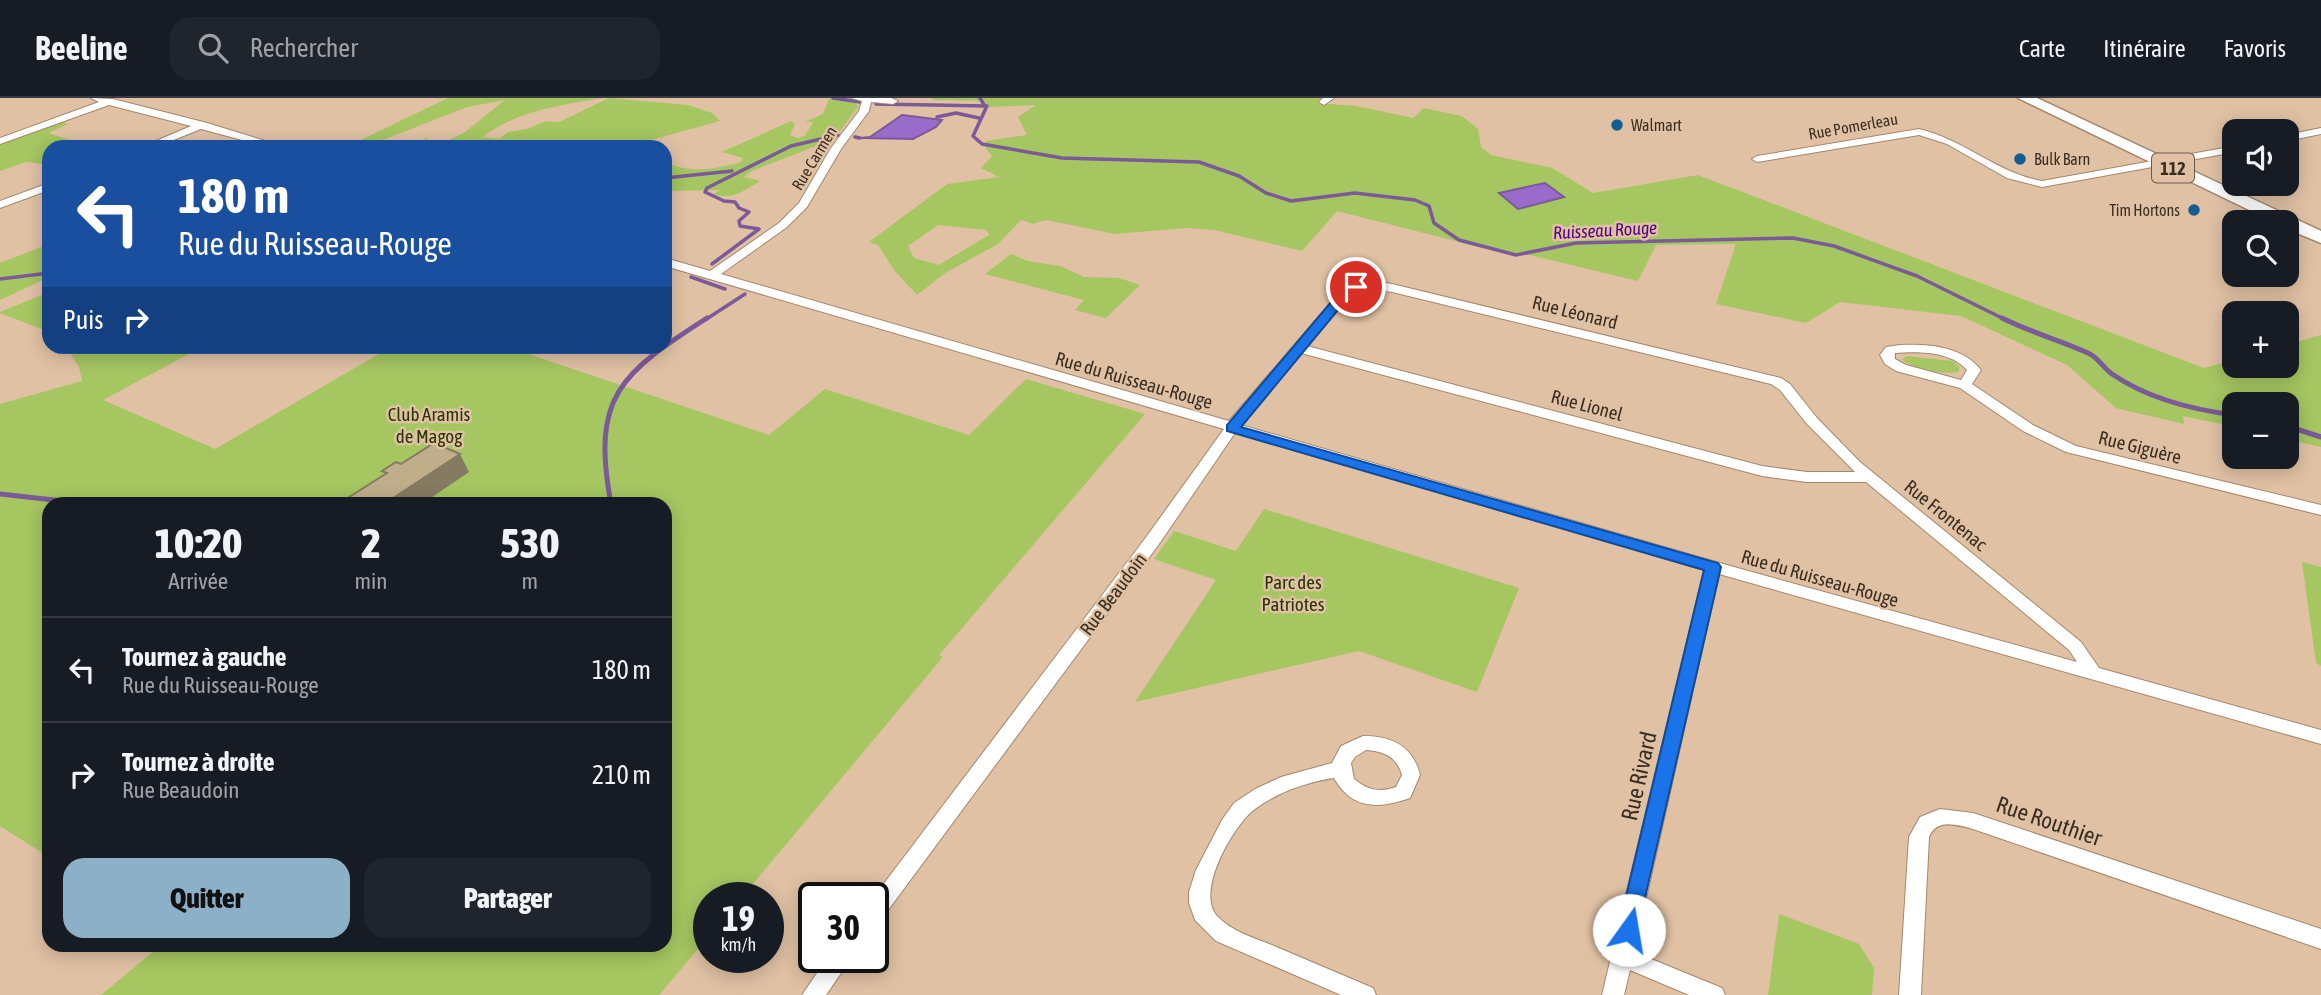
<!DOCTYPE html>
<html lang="fr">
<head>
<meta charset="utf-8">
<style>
  body { margin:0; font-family:"Asap Condensed",sans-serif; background:#20242c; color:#f1f3f6; height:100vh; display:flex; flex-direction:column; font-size:26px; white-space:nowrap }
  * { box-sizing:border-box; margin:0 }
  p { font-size:23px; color:#9ea1a6 }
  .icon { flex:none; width:38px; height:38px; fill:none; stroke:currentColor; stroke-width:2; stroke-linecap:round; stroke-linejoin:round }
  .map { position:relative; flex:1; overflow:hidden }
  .drawer { position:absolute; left:42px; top:399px; width:630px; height:455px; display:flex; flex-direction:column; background:#171b24; border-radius:21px; box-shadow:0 4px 18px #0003 }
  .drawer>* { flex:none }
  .guide { position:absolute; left:42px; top:42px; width:630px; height:214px; border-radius:21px; box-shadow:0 4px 18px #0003; background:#1a4fa0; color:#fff; overflow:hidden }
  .controls { position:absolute; left:2222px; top:21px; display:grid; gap:14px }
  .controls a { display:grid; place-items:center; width:77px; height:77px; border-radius:14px; background:#171b24; box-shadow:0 4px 18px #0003; font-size:35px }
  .speed { position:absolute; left:693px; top:784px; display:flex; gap:14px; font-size:35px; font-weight:700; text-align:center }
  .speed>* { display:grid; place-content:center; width:91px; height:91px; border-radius:50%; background:#171b24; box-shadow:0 4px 18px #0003; line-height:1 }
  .speed small { font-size:18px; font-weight:400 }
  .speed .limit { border:4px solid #111; border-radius:10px; background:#fff; color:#111 }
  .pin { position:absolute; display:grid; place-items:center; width:60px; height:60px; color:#fff; margin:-30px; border:4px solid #fff; border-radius:50%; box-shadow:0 2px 7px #0007 }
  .me { position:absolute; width:77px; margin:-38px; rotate:13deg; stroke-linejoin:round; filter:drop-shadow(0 0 5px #0008) }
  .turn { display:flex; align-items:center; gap:24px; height:147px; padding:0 21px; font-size:32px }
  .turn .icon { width:91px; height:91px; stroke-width:2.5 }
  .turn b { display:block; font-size:49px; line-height:60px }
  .then { display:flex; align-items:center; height:66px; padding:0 21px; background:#0003; gap:14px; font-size:26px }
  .eta { display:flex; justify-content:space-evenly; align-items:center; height:119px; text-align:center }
  .eta b { font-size:42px; font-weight:800; line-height:49px }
  .primary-button { display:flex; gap:14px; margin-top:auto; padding:14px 21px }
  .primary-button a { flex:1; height:80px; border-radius:21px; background:#8db0c9; color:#111; font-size:28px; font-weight:800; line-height:80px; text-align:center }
  .primary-button a+a { background:#20242c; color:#f1f3f6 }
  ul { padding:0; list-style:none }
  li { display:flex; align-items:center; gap:21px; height:105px; padding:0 21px; border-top:2px solid #363941 }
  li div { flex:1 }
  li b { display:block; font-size:26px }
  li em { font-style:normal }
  header { display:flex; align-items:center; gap:42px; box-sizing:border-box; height:98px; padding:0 35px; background:#171b24; border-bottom:2px solid #363941 }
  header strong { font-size:33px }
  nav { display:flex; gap:38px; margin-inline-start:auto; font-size:24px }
  .search { width:490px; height:63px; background:#20242c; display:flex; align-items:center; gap:18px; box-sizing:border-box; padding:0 24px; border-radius:21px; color:#9ea1a6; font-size:26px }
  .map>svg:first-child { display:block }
  .green { fill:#a5c661; fill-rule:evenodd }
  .water { fill:#996bca; stroke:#7c5998; stroke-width:2 }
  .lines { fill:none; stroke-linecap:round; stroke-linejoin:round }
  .stream-far1 { stroke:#7c5998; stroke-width:3.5 }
  .stream { stroke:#7c5998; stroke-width:5 }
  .minor-casing { stroke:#a4876b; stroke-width:2 }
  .primary-casing { stroke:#a4876b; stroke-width:3 }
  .minor { fill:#fff; fill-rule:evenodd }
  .primary { fill:#fff; fill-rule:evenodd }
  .shaded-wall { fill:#867a61 }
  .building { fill:#c0ae8a; stroke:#867a61; stroke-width:2 }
  .route { fill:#1a73e8; stroke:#114b97; stroke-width:2 }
  .poi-dot { fill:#125e91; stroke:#e0c1a4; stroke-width:2.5 }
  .labels { text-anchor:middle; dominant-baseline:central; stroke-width:5; stroke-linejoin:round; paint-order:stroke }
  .far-poi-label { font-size:16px; fill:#3a2e22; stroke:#e0c1a4; text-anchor:start }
  .far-street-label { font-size:16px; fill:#3a2e22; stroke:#e0c1a4 }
  .shield { fill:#e0c1a4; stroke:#6c5a49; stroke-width:2 }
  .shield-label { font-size:18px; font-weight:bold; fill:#3a2e22 }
  .far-water-label { font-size:18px; font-style:italic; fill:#4f0580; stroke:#e0c1a4 }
  .street-label { font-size:19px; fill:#3a2e22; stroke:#e0c1a4 }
  .park-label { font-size:19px; fill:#283607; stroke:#e0c1a4 }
  .near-street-label { font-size:23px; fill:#3a2e22; stroke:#e0c1a4 }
</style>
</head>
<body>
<header>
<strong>Beeline</strong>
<div class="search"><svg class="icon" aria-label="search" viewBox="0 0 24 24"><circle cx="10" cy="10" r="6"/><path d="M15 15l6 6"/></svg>Rechercher</div>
<nav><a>Carte</a><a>Itinéraire</a><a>Favoris</a></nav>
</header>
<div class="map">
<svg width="2321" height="897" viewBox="0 0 2321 897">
  <rect width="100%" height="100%" fill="#e0c1a4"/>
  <g class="green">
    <path d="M448 0H602C558 8 519 12 482 39L499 41 508 34 527 31 546 23 559 24 609 0 688 7 712 15 720 23 651 42 641 49 418 48 427 39 428 46 448 45 447 43 465 34 505 2 467 9 365 49H346Z"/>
    <path d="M934 0H1321L1317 5 1356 8 1413 20 1424 10 1462 18 1478 31 1481 49 1491 57 1552 70 1593 95 1698 77 2204 270 2235 262V268H2287V247L2321 237V349L2287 341V306H2235V329L2183 318 2184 326 2116 310 2067 267 1961 218 1840 204 1806 225 1716 206 1736 146 1656 147 1638 183 1525 156H1507L1337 113 1302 153 1214 132 1186 130 1115 136 1046 122 1033 126 1021 122 998 146 945 175 917 197 894 172 878 147 869 144 947 86 999 79 981 70 992 58 985 49 986 43 1027 37 1018 19 1036 7 987 9 984 3 931 2ZM938 127 987 132 989 137 939 167 914 160 908 148Z"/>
    <path d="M829 1 856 5 858 9 834 41 752 73 744 79 760 83C743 93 732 103 713 96L721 92 665 93V64C687 76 718 71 741 64L743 60 722 54 791 23 795 26 790 37 798 40 805 38 813 24H805L823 16Z"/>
    <path d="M62 24 68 26 48 35 77 44 64 49H49V67L26 64 0 73V47Z"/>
    <path d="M49 146V179L0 202V165Z"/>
    <path d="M1011 156 1028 163 1060 168 1084 179 1119 180 1140 187 1106 220 1075 212 1084 202 985 176Z"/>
    <path d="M49 194V234L0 215V214Z"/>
    <path d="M504 248 769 337 825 291 969 337 1026 281 1145 316 939 557 943 559 741 800H709V838L659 897H101L161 847H665V406H49V759L0 728V306L82 283 79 269 66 249H202L103 302 215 351 391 249Z"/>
    <path d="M1907 258 1952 263 1960 269 1958 274C1944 277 1911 271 1902 261Z"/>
    <path d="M1264 411 1519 490 1477 594 1359 553 1135 604 1216 482 1154 461 1174 433 1236 453Z"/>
    <path d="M2302 464 2321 469V568L2316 565Z"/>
    <path d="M1779 816 1859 846 1874 870 1872 897H1768Z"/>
  </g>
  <g class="water">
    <path d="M902 17 942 22 936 29 913 41 860 40 870 39Z"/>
    <path d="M1545 85 1564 99 1518 111 1499 95Z"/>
  </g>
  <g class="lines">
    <g class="stream-far1">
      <path d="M833 0 860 4"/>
      <path d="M980 0 986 10 973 38 982 46 1062 60 1199 64 1239 78 1266 95 1291 103 1355 95 1415 102 1429 108 1434 125 1459 142 1516 157 1576 145 1793 140 1834 148 1917 178 2006 222"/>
      <path d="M876 6 987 8"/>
      <path d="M937 19 956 15 979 20"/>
      <path d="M855 39 860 40"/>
      <path d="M665 80 732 73"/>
      <path d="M712 166 759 131 740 128 739 123 749 114 739 110 735 104 724 103 705 94 707 90 791 48 838 37"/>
      <path d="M691 179 725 191"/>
      <path d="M0 181 49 175"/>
      <path d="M705 222 745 196"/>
    </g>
    <g class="stream">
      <path d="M2002 220C2030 234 2059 242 2088 255 2098 259 2103 270 2112 276 2147 300 2194 312 2235 317"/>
      <path d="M2287 328 2321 339"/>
      <path d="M0 396 90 406"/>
      <path d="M611 406C591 298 620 276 707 220"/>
    </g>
    <g class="minor-casing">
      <g id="minor">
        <path d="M91 0 113 1 207 25 285 49H268L201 31 156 49H142L191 28 109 7 0 46V40L99 4Z"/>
        <path d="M851 0H891L898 3 893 6 871 4 869 13 841 51 807 109 787 129 721 176 1229 323 1338 196C1354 183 1372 182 1392 186L1781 280 1790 286 1817 320 1860 364 2081 544 2099 570 2321 632V646L1719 476 1634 854 1722 890 1725 897H1689L1630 872 1624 897H1602L1704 472 1235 335 1159 446 880 823 873 825V800L1147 438 1224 331 665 168V160L710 173 779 125 799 105 831 50 859 13 862 3ZM1366 191 1392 194 1771 286 1780 292 1807 326 1855 374H1807L1762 368 1307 248 1346 202ZM1301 255 1762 378 1807 384H1866L2069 552 2077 564 1716 464 1241 327Z"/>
        <path d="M1323 0H1334L1324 7 1319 4Z"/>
        <path d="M2321 30V36L2287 43V37Z"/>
        <path d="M1919 31C1963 41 1997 75 2042 83L2235 48V54L2042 89 2007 80 1947 46 1919 37 1757 64 1752 61 1757 58Z"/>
        <path d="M49 85V92L0 110V103Z"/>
        <path d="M1900 247C1929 246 1962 248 1981 272L1972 286 2033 327 2076 348 2321 407V417L2066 354 2023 333 1960 290 1896 273 1885 266 1880 257 1886 249ZM1895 255C1918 253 1951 253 1967 272L1961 282 1906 267 1895 261Z"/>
        <path d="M1363 638C1392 638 1413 648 1420 677L1410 700C1379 711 1352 712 1334 680 1307 684 1278 694 1255 711 1233 727 1195 794 1217 818 1232 834 1255 840 1274 848 1307 862 1340 876 1373 890L1376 897H1341L1216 843 1195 822 1189 805V794L1196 772 1222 722 1234 705 1255 691 1281 679 1332 665 1341 648ZM1366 652C1384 653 1397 659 1402 677L1396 689C1379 695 1368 692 1354 681L1351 665 1355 659Z"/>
        <path d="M1940 711 1973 715 2321 831V851L1973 731C1957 727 1937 720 1929 739L1921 897H1899L1909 739 1920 719Z"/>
        <path d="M828 859H852L826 897H802Z"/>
      </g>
    </g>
    <g class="primary-casing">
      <path id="primary" d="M2018 0H2037L2321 133V145L2287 131V124H2274Z"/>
    </g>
    <use href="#minor" class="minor"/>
    <use href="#primary" class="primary"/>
  </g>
  <path class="shaded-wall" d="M460 356 469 374 422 406H384Z"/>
  <path class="building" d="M434 345 460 356 384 406H349L343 403 387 375 382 373 396 364 401 366Z"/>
  <path class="route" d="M1352 186 1363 189 1347 201 1241 329 1718 465 1721 469 1636 839 1629 842 1621 839 1618 832 1704 472 1227 333V327L1338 196Z"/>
  <g class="poi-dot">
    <circle cx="1617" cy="27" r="7"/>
    <circle cx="2020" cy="61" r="7"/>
    <circle cx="2194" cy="112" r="7"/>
  </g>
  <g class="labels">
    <g class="far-poi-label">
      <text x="1631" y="27">Walmart</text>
      <text x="2034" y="61">Bulk Barn</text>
      <text x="2180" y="112" text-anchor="end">Tim Hortons</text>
    </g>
    <g class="far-street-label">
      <text transform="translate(1853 28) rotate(-10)">Rue Pomerleau</text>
      <text transform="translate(814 60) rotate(-59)">Rue Carmen</text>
    </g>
    <rect class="shield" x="2152" y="55.5" width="42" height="29" rx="5"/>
    <g class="shield-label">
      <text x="2173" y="70">112</text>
    </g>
    <g class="far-water-label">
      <text transform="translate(1605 132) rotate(-3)">Ruisseau Rouge</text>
    </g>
    <g class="street-label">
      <text transform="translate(1575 214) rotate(14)">Rue Léonard</text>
      <text transform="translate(1134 282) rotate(16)">Rue du Ruisseau-Rouge</text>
      <text transform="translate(1587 307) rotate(15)">Rue Lionel</text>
      <text transform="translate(2140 349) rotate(14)">Rue Giguère</text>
      <text transform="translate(1946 417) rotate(39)">Rue Frontenac</text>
      <text transform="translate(1820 480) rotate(16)">Rue du Ruisseau-Rouge</text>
      <text transform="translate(1113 496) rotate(-53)">Rue Beaudoin</text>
    </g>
    <g class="park-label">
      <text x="429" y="316">Club Aramis<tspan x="429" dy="22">de Magog</tspan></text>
      <text x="1293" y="484">Parc des<tspan x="1293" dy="22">Patriotes</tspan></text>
    </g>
    <g class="near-street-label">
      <text transform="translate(1639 678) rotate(-77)">Rue Rivard</text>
      <text transform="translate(2049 723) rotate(19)">Rue Routhier</text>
    </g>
  </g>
</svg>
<div class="controls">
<a><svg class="icon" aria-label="sound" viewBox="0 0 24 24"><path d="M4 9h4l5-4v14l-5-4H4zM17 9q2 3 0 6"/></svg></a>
<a><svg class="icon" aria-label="search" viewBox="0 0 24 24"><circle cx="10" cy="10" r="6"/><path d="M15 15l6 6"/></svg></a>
<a>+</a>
<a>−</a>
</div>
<div class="speed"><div>19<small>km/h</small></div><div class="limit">30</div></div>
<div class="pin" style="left:1356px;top:189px;background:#d93025"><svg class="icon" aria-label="arrive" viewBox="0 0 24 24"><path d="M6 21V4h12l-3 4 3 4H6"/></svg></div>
<svg class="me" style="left:1629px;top:832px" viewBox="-20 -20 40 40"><circle r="19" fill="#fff"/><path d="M0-13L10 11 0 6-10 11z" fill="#1a73e8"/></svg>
<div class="guide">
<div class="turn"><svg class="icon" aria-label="left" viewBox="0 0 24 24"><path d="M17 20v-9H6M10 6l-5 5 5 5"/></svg><div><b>180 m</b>Rue du Ruisseau-Rouge</div></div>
<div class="then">Puis<svg class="icon" aria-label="right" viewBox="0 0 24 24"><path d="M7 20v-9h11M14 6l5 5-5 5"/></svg></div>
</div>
<section class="drawer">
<div class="eta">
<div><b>10:20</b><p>Arrivée</p></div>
<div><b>2</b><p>min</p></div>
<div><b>530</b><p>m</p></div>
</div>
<ul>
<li><svg class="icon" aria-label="left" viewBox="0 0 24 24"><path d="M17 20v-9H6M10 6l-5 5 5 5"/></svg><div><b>Tournez à gauche</b><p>Rue du Ruisseau-Rouge</p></div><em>180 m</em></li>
<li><svg class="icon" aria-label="right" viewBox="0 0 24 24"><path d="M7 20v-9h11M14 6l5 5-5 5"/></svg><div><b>Tournez à droite</b><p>Rue Beaudoin</p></div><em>210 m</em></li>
</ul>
<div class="primary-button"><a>Quitter</a><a>Partager</a></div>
</section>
</div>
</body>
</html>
